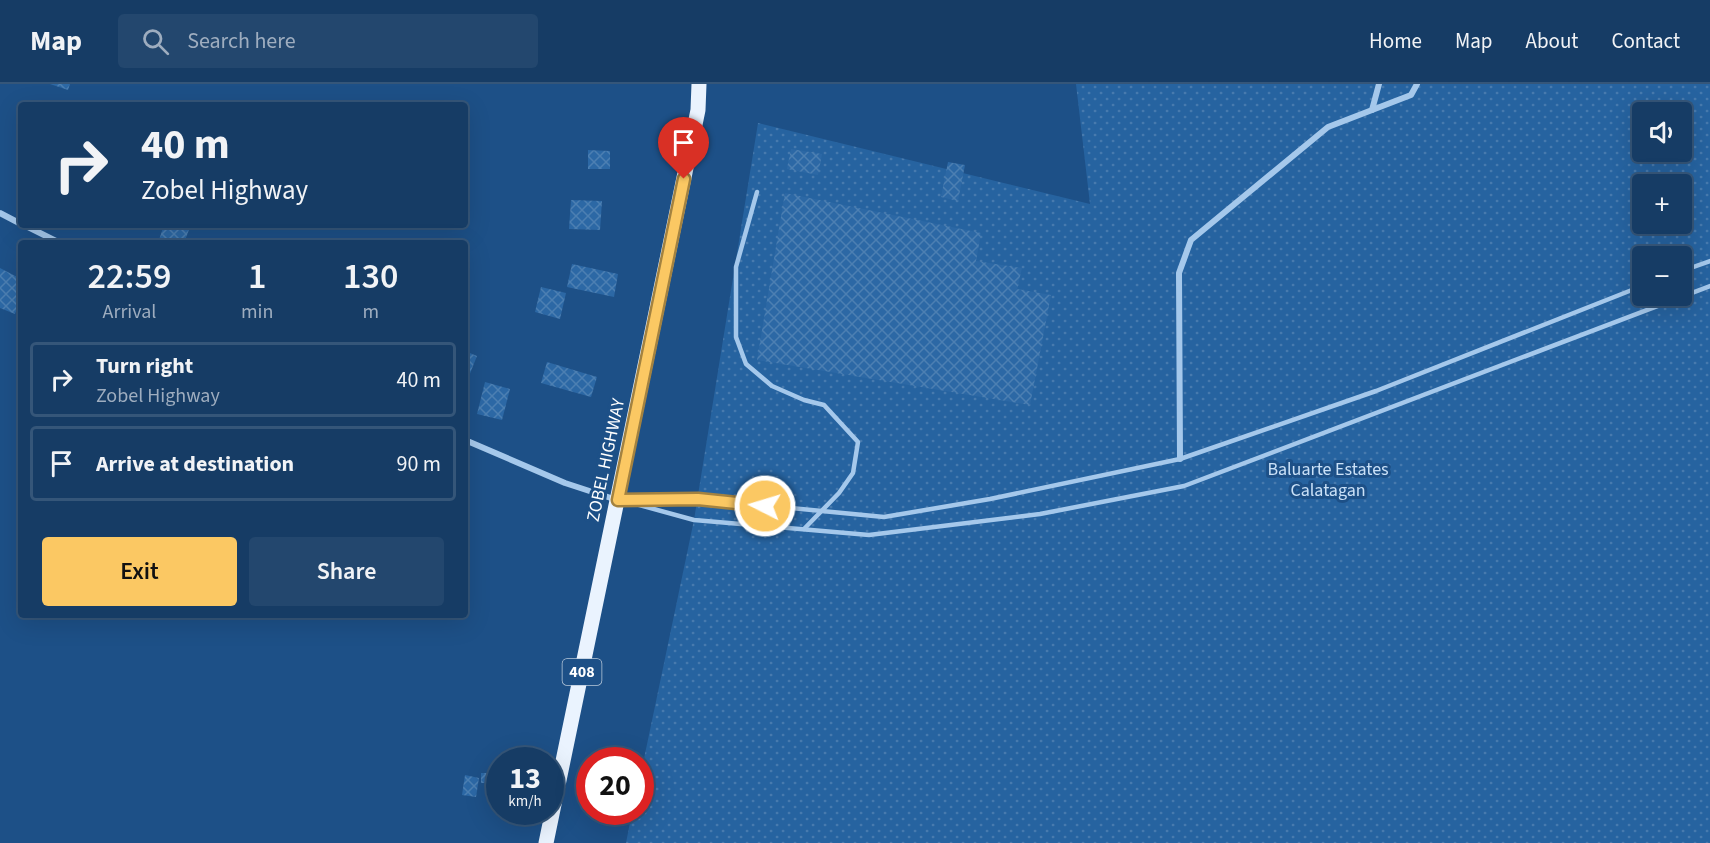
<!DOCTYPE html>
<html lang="en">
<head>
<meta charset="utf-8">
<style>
  body { margin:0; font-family:"Source Sans 3",sans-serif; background:#23476e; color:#f1f3f6; height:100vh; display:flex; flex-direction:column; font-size:22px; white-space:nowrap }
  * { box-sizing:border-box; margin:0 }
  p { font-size:20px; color:#9eadbf }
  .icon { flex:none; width:33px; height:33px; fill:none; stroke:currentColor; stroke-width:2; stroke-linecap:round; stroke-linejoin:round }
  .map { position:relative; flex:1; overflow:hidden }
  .drawer { position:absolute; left:18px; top:156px; width:450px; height:378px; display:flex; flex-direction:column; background:#163c65; border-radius:6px; box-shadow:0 6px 24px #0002,0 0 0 2px #355679 }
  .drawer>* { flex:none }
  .hud { position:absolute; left:18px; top:18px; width:450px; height:126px; border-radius:6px; box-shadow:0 6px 24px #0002,0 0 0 2px #355679; background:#163c65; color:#f1f3f6; overflow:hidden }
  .buttons { position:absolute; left:1632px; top:18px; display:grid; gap:12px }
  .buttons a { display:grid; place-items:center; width:60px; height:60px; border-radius:6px; background:#163c65; box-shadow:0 6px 24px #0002,0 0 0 2px #355679; font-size:30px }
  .speed { position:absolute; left:486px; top:663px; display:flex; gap:12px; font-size:30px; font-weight:700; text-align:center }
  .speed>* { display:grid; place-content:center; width:78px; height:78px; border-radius:50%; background:#163c65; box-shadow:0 6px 24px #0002,0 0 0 2px #355679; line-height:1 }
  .speed small { font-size:15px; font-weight:400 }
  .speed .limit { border:9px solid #d22; background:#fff; color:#111 }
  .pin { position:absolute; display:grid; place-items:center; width:51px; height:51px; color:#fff; margin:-62px -26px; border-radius:50% 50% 50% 0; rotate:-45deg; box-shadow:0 0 6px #0007 }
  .pin .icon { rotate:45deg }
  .me { position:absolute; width:66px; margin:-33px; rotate:275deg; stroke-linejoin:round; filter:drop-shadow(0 0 4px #0008) }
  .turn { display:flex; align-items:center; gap:21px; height:126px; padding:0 24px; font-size:27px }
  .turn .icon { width:78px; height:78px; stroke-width:2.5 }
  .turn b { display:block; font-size:42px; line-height:51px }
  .eta { display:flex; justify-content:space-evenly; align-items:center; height:102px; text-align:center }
  .eta b { font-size:36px; font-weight:600; line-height:42px }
  .button { display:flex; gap:12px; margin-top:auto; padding:12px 24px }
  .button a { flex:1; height:69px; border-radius:6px; background:#fbc863; color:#111; font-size:24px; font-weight:600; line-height:69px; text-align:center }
  .button a+a { background:#23476e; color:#f1f3f6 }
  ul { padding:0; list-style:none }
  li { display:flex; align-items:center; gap:18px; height:75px; margin:0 12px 9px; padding:0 12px; border:3px solid #355679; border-radius:6px }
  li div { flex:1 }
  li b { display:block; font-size:22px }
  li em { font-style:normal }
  header { display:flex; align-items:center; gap:36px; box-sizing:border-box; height:84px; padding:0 30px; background:#163c65; border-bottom:2px solid #355679 }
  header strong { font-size:28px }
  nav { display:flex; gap:33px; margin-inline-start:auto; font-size:21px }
  .search { width:420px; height:54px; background:#23476e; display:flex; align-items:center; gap:15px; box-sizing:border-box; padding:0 21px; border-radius:6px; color:#9eadbf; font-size:22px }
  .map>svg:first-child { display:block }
  .park { fill:url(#park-dots); fill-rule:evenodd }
  .building { fill:url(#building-cross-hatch) }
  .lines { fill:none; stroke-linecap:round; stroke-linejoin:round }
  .service { stroke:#a5c8eb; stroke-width:4.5 }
  .minor { stroke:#a5c8eb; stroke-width:6 }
  .primary { stroke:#eaf3fe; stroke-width:15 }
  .route-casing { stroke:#a38240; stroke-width:15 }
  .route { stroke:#fbc863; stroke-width:10 }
  .labels { text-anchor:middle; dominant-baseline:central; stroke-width:6; stroke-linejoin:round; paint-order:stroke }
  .shield { fill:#1d5087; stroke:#bbcadb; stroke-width:1.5 }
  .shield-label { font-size:16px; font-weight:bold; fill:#fff }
  .street-label { font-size:18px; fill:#fff; stroke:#1d5087 }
  .park-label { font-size:18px; fill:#cae1f8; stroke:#1d5087 }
</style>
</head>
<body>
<header>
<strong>Map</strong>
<div class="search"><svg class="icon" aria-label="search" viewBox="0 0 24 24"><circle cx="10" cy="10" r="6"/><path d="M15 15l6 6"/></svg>Search here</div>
<nav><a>Home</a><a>Map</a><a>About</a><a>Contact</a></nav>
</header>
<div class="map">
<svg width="1710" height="759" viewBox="0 0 1710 759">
  <defs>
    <pattern id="park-dots" width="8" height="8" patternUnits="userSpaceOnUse" patternTransform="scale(1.5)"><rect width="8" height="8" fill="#2663a0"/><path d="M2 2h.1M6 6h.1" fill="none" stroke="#477aae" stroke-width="1.8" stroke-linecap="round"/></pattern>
    <pattern id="building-cross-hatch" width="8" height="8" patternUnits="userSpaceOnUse" patternTransform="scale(1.5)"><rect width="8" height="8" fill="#2c68a5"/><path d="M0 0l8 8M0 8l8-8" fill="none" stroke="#4c7fb2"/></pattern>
  </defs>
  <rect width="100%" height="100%" fill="#1d5087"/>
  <path class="park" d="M1076 0H1710V759H626L632 728H640L641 689 694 436 758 39 1090 120ZM1642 28H1682V68H1642ZM1642 100H1682V140H1642ZM1642 172H1682V212H1642Z"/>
  <g class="building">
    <path d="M50 0H70L68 6Z"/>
    <path d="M791 65 822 70 818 91 787 85Z"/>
    <path d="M588 66 610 67V85H588Z"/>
    <path d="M948 78 965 81 958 117 941 113Z"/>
    <path d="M785 109 981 149 976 177 1022 184 1017 205 1051 211 1030 321 757 276Z"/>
    <path d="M571 116 602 117 600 146 569 145Z"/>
    <path d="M164 141 190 143 184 159H158Z"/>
    <path d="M572 180 618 190 614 213 567 203Z"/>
    <path d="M0 184 21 195V218H19L15 230 0 224Z"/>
    <path d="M541 203 566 209 560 235 535 228Z"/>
    <path d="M465 267 477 272 465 302Z"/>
    <path d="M547 278 597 293 591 313 541 299Z"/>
    <path d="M485 298 510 305 502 336 477 330Z"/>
    <rect x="481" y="689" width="7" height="10"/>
    <path d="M465 691 479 694 476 713 462 711Z"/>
  </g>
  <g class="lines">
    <g class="service">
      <path d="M757 108 736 183V253L746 280 772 302 804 316 824 321 858 358 853 389 839 409 804 445"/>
      <path d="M1682 187 1710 177"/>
      <path d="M621 416 694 436 869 451 1040 430 1184 402 1710 202"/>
      <path d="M624 416 698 415 884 433 990 415 1180 375 1376 307 1642 202"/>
      <path d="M745 440 746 421"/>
    </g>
    <g class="minor">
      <path d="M1372 26 1379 0"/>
      <path d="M0 129 21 140"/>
      <path d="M24 141 60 159"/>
      <path d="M465 356 565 399 617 416"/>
      <path d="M1180 375 1179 189 1191 156 1328 43 1411 11 1417 0"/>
    </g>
    <path class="primary" d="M546 759 698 26 699 0"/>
  </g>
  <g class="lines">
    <g class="route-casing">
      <path id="route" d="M684 95 618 416 698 415 765 422"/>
    </g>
    <use href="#route" class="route"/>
  </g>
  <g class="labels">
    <rect class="shield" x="562.5" y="575" width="39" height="26" rx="4.5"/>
    <g class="shield-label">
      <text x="582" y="588">408</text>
    </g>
    <g class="street-label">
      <text transform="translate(606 376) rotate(-78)">ZOBEL HIGHWAY</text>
    </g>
    <g class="park-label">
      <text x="1328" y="385">Baluarte Estates<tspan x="1328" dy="21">Calatagan</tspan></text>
    </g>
  </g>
</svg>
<div class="buttons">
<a><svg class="icon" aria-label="sound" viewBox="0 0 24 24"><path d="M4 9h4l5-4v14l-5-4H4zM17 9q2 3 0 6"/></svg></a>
<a>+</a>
<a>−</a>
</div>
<div class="speed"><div>13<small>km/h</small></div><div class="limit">20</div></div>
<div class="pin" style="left:684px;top:95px;background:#d93025"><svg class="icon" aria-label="arrive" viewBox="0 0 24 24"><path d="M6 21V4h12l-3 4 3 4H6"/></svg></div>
<svg class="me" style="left:765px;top:422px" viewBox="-20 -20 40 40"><circle r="17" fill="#fbc863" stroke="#fff" stroke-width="3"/><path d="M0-11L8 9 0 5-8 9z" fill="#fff"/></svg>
<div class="hud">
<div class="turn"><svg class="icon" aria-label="right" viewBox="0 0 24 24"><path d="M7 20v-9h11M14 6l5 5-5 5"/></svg><div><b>40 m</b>Zobel Highway</div></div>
</div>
<section class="drawer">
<div class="eta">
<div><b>22:59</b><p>Arrival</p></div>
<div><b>1</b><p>min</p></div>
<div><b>130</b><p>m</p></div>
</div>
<ul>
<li><svg class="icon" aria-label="right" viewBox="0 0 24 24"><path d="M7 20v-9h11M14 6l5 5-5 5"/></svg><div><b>Turn right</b><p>Zobel Highway</p></div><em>40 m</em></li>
<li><svg class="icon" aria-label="arrive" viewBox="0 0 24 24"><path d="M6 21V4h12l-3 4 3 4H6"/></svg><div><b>Arrive at destination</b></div><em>90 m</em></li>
</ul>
<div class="button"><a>Exit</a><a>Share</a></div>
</section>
</div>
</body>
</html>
